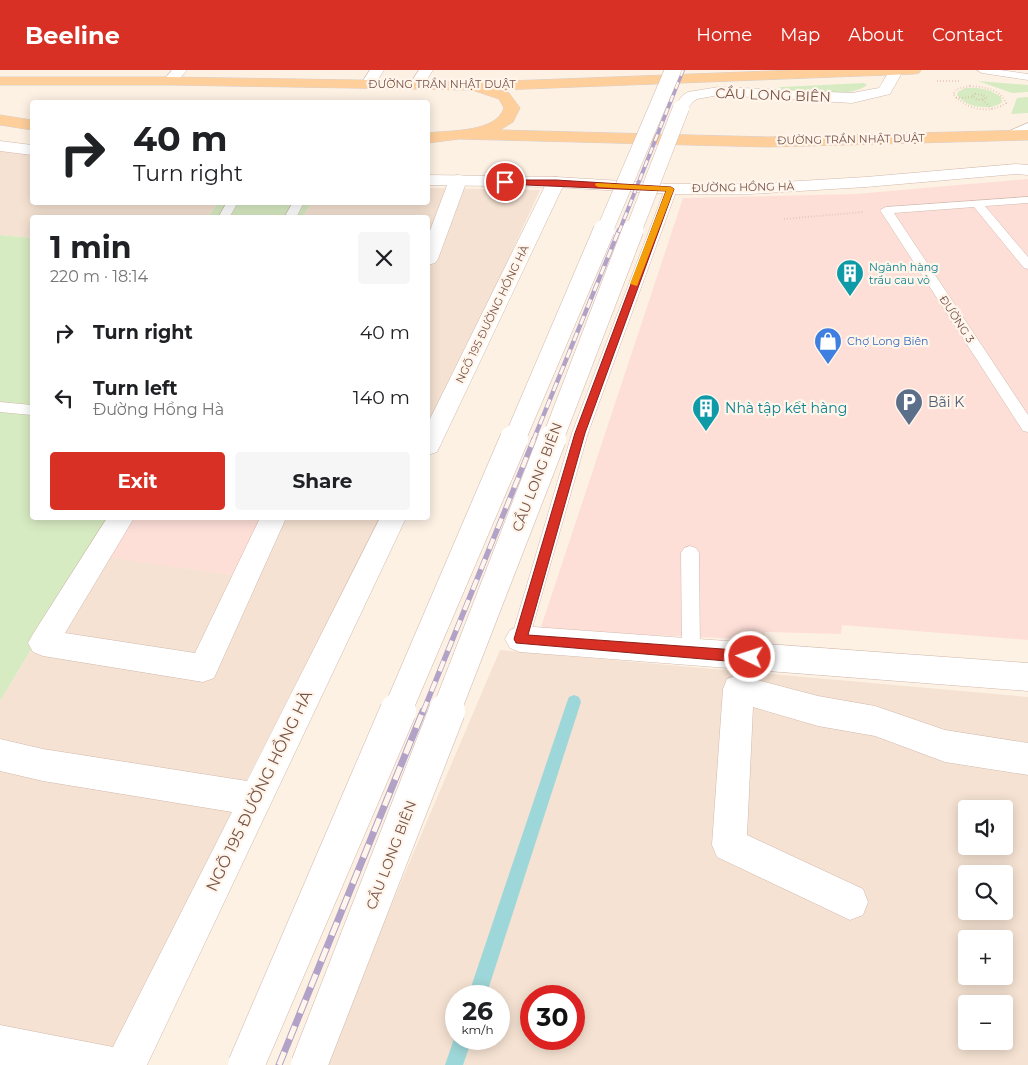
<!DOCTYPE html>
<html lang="en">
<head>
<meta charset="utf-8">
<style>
  body { margin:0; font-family:Montserrat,sans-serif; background:#f6f6f6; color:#202124; height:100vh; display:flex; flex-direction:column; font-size:19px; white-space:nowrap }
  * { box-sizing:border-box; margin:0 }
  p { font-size:16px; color:#757577 }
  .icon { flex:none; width:28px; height:28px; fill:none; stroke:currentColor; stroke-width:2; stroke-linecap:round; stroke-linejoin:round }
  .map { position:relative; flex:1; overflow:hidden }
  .drawer { position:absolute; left:30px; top:145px; width:400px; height:305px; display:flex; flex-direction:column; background:#fff; border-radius:5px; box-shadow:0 2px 12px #0003 }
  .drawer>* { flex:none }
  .hud { position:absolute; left:30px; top:30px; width:400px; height:105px; border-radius:5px; box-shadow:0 2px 12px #0003; background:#fff; color:#202124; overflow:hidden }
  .fabs { position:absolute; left:958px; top:730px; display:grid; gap:10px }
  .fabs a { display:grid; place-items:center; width:55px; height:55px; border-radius:5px; background:#fff; box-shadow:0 2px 12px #0003; font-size:25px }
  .speed { position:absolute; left:445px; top:915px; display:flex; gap:10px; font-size:25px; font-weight:700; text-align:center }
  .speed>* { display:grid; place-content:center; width:65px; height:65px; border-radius:50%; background:#fff; box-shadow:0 2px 12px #0003; line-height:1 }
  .speed small { font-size:12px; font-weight:400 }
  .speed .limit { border:8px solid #d22; background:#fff; color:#111 }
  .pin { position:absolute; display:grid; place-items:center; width:42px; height:42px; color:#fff; margin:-21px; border:2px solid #fff; border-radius:50%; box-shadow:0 1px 5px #0007 }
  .me { position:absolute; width:55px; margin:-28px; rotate:274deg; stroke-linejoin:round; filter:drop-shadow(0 0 4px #0008) }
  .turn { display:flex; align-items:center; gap:18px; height:105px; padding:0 20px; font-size:22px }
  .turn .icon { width:65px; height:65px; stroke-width:2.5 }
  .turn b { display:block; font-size:35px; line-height:42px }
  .round { display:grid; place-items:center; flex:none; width:52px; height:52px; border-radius:5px; background:#f6f6f6 }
  .summary { display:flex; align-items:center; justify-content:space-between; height:85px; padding:0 20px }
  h1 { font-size:30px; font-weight:700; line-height:38px }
  .action { display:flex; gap:10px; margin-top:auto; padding:10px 20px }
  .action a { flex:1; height:58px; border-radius:5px; background:#d93025; color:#fff; font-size:20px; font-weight:700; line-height:58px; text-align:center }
  .action a+a { background:#f6f6f6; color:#202124 }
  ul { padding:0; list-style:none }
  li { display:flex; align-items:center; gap:15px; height:65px; padding:0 20px }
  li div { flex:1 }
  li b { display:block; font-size:19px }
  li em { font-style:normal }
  header { display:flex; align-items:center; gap:30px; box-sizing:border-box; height:70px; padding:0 25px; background:#d93025; color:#fff }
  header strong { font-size:24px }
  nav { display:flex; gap:28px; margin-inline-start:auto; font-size:18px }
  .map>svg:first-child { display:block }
  .residential { fill:#f5e2d2; fill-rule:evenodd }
  .commercial { fill:#fedfd8 }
  .green { fill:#d7ebc2 }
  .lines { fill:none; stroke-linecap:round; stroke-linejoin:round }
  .stream { fill:#9ed7d9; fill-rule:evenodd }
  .service-casing { stroke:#d1b9ad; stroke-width:1 }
  .minor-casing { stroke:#d1b9ad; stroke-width:1 }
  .tertiary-casing { stroke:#d1b9ad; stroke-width:1 }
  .primary-casing { stroke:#d9cfcc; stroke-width:1 }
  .path { stroke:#d8ae9e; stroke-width:2; stroke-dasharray:0.5 2.5; stroke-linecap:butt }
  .service { fill:#fff; fill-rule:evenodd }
  .minor { fill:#fff; fill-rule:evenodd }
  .tertiary { fill:#fff; fill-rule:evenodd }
  .primary { fill:#fece9b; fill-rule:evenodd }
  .rail-far3-casing { stroke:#b2a2c7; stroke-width:4 }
  .rail-far2-casing { stroke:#b2a2c7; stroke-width:4.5 }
  .rail-far1-casing { stroke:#b2a2c7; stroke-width:5.5 }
  .rail-casing { stroke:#b2a2c7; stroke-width:7 }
  .rail-far3 { stroke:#fff5eb; stroke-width:2.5; stroke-dasharray:7; stroke-linecap:butt }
  .rail-far2 { stroke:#fff5eb; stroke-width:3; stroke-dasharray:9; stroke-linecap:butt }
  .rail-far1 { stroke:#fff5eb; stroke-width:4; stroke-dasharray:11; stroke-linecap:butt }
  .rail { stroke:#fff5eb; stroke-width:5; stroke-dasharray:14; stroke-linecap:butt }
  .minor-bridge-far3-casing { stroke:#d1b9ad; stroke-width:17; stroke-linecap:butt }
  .minor-bridge-far2-casing { stroke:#d1b9ad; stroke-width:22; stroke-linecap:butt }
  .minor-bridge-far1-casing { stroke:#d1b9ad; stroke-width:29; stroke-linecap:butt }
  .minor-bridge-casing { stroke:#d1b9ad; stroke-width:37; stroke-linecap:butt }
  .minor-bridge-far3 { stroke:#fff; stroke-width:16 }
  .minor-bridge-far2 { stroke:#fff; stroke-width:21 }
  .minor-bridge-far1 { stroke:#fff; stroke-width:28 }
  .minor-bridge { stroke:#fff; stroke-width:36 }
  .route { fill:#d93025; stroke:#8d1f18 }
  .slow { fill:#f59e0b }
  .labels { text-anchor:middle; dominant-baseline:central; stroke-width:4.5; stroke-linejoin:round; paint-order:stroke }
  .far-street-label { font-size:11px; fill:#775449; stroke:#fff5eb }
  .far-culture-label { font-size:11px; fill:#0d838f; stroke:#fff5eb; text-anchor:start }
  .far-shop-label { font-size:11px; fill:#366cbe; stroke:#fff5eb; text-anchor:start }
  .street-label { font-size:14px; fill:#775449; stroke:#fff5eb }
  .service-label { font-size:14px; fill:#4e5e75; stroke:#fff5eb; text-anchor:start }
  .culture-label { font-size:14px; fill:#0d838f; stroke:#fff5eb; text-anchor:start }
  .near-street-label { font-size:16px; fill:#775449; stroke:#fff5eb }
</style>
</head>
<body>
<header>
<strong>Beeline</strong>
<nav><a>Home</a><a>Map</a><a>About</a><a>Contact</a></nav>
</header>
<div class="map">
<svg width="1028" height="995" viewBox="0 0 1028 995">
  <rect width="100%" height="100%" fill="#fdf1e4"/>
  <g class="residential">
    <path d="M0 80 32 84V132L218 133 207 147 32 148V168L0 165Z"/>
    <path d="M428 118 540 120 493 223 428 353V148H303L311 133 428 132Z"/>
    <path d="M265 448H380L105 995H0V631L90 484 238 506Z"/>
    <path d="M500 580 1028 627V995H323ZM966 739H1004V776H966ZM966 804H1004V841H966ZM966 869H1004V906H966ZM456 926H499V969H456ZM531 926H574V969H531ZM966 934H1004V971H966Z"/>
  </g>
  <g class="commercial">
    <path d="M1028 109V570L842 555 841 564 765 562 764 570 540 560 683 128 856 124Z"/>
    <path d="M129 448H265L238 506 105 487Z"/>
  </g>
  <g class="green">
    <path d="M978 11 1028 15V22L1012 23Z"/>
    <path d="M864 13 867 15C852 29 796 20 776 19L781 17Z"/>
    <path d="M965 18C978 17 990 19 1001 27L1002 32C991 42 965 37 957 25L958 22Z"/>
    <path d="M1028 27V43L1011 44 1017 28Z"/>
    <path d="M218 133H311L303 147 207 148Z"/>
    <path d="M0 165 32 168V448H111L0 631Z"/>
  </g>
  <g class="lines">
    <g class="stream">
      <path d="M574 625 579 627 581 632 486 926H468L567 632 569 627Z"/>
      <path d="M456 963V969H472L463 995H445Z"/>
    </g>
    <g class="service-casing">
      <g id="service">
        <path d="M977 0H1000L1028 4V10L982 3Z"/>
        <path d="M1028 53V60L1005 68 1000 65Z"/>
        <path d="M671 116 677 119 588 363 529 569 527 575 520 577 513 575 511 569 572 363 665 119Z"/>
        <path d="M1028 127V133L985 136 1028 187V199L1024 198 974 137 894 143 1028 345V362L1023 361 880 140 886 137Z"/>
        <path d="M227 132H238L229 148H218Z"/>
        <path d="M293 132H304L296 148H284Z"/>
        <path d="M0 332 32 335V345L0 342Z"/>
        <path d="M690 476 696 478 699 483 700 583 698 589 691 592 684 589 682 583 681 483 684 478Z"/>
      </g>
    </g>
    <g class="minor-casing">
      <g id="minor">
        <path d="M172 0H187L175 14H165L163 11Z"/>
        <path d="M370 0H384L373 17H363L361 14Z"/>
        <path d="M419 0H433L422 17H412L410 14Z"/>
        <path d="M890 0 903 1 890 24 852 33 719 25 697 29C688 34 688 44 676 41L673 38 683 25 688 22 719 17 852 23 879 18Z"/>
        <path d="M458 105 464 106 467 110 438 189 435 193 428 195V166L449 110 452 106Z"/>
        <path d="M556 107 562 108 565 112 440 376 437 382 428 385V353L547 112 550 108Z"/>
        <path d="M107 448H134L65 563 195 583 260 448H286L214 608 203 612 43 586 33 582 28 573 33 564Z"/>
        <path d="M380 448H406L147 995H0V955L113 977 232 742 43 711 0 701V669L43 679 247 711Z"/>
        <path d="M520 556 1028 593V621L520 582 510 578 505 569 510 560Z"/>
        <path d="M738 605 818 626 875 636 945 660 1028 673V705L945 692 875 666 818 656 753 637 747 765 863 819 868 832 863 845 850 850 717 787 712 775 723 619 727 609Z"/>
      </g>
    </g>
    <g class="tertiary-casing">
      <g id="tertiary">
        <path d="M0 71 32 75V85L0 81Z"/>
        <path d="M1016 94 1028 95V105L1016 104 866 117 750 124H671L556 117 428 115V105L556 107 671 114H750L866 107Z"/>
      </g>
    </g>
    <g class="primary-casing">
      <g id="primary">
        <path d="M797 0H921L919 3 914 4 499 20 509 23 520 38 513 52 500 60 768 67 1028 60V70L768 77 459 69 428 73V63C449 60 496 63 504 38L499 29 472 20 170 15H0V7H170L481 12Z"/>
        <path d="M0 45 32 50V60L0 55Z"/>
      </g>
    </g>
    <g class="path">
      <path d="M937 11H961"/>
      <path d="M970 16C984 17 1000 19 1006 33 989 45 966 39 953 24L957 19Z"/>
      <path d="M975 24 983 25 987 28 978 30 972 26Z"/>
      <path d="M956 28 973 27"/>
      <path d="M983 30 992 39"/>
      <path d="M784 149 863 142"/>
    </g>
    <use href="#service" class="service"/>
    <use href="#minor" class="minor"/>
    <use href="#tertiary" class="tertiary"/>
    <use href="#primary" class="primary"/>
    <g class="rail-far3-casing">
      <path id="rail-far3" d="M619 162 683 0"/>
    </g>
    <g class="rail-far2-casing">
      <path id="rail-far2" d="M533 371 619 160"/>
    </g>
    <g class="rail-far1-casing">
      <path id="rail-far1" d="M423 642 534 369"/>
    </g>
    <g class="rail-casing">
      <path id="rail" d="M279 995 423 641"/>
    </g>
    <use href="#rail-far3" class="rail-far3"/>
    <use href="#rail-far2" class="rail-far2"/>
    <use href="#rail-far1" class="rail-far1"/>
    <use href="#rail" class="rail"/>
    <g class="minor-bridge-far3-casing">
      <g id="minor-bridge-far3">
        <path d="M604 162 673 0"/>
        <path d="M633 162 681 38"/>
      </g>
    </g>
    <g class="minor-bridge-far2-casing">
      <g id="minor-bridge-far2">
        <path d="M514 371 604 160"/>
        <path d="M552 371 633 160"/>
      </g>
    </g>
    <g class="minor-bridge-far1-casing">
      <g id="minor-bridge-far1">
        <path d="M397 642 514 369"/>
        <path d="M446 642 552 369"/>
      </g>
    </g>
    <g class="minor-bridge-casing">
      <g id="minor-bridge">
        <path d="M246 995 398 641"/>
        <path d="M309 995 447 641"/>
      </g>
    </g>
    <use href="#minor-bridge-far3" class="minor-bridge-far3"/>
    <use href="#minor-bridge-far2" class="minor-bridge-far2"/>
    <use href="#minor-bridge-far1" class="minor-bridge-far1"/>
    <use href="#minor-bridge" class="minor-bridge"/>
  </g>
  <path class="route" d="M505 110H556L671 117 674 119 585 363 528 565 750 581 755 583 757 587 755 591 750 593 516 573 514 569 575 363 666 121 503 114 502 112Z"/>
  <path class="slow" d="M596 113 671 117 674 119 637 216 630 214 666 121 598 117 595 115Z"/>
  <defs>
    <g id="building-pin" transform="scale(1.4375)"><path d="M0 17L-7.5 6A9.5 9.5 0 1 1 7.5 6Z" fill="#0f9aa8" stroke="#fff5eb"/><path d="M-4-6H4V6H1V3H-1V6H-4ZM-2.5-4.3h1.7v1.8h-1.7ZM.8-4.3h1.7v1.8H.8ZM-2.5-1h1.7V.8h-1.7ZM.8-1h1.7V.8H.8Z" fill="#fff"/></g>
    <g id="shop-pin" transform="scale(1.4375)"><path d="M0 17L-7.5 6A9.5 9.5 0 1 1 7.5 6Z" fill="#3f7fe0" stroke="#fff5eb"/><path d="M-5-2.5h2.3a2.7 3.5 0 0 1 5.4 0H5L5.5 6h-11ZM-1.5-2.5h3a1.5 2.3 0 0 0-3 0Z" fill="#fff"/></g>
    <g id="parking-pin" transform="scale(1.4375)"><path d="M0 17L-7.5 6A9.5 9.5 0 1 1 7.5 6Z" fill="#5c6f8a" stroke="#fff5eb"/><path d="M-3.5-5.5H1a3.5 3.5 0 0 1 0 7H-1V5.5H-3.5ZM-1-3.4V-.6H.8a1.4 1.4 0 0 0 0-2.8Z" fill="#fff"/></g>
  </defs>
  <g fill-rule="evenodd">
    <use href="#building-pin" x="850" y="203"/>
    <use href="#shop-pin" x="828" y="271"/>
    <use href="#parking-pin" x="909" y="332"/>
    <use href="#building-pin" x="706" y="338"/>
  </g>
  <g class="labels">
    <g class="far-street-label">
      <text x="442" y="14">ĐƯỜNG TRẦN NHẬT DUẬT</text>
      <text transform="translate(851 69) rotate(-1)">ĐƯỜNG TRẦN NHẬT DUẬT</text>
      <text transform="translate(743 117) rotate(-1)">ĐƯỜNG HỒNG HÀ</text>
      <text transform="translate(492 244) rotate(-64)">NGÕ 195 ĐƯỜNG HỒNG HÀ</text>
      <text transform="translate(957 249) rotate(57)">ĐƯỜNG 3</text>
    </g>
    <g class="far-culture-label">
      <text x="869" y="197">Ngành hàng<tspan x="869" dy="13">trầu cau vỏ</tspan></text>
    </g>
    <g class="far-shop-label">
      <text x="847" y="271">Chợ Long Biên</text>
    </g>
    <g class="street-label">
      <text transform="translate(773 25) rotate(2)">CẦU LONG BIÊN</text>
      <text transform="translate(537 407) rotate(-69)">CẦU LONG BIÊN</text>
      <text transform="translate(391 785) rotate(-69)">CẦU LONG BIÊN</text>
    </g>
    <g class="service-label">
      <text x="928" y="332">Bãi K</text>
    </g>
    <g class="culture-label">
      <text x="725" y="338">Nhà tập kết hàng</text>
    </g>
    <g class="near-street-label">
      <text transform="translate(259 721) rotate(-64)">NGÕ 195 ĐƯỜNG HỒNG HÀ</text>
    </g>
  </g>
</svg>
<div class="fabs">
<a><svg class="icon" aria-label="sound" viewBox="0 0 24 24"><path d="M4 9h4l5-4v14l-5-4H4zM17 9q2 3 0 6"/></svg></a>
<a><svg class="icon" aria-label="search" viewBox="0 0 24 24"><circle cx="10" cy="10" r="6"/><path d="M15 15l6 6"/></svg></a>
<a>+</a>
<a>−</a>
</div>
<div class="speed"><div>26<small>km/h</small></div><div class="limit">30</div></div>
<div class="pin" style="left:505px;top:112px;background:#d93025"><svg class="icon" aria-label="arrive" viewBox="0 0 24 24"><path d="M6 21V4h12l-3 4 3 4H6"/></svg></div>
<svg class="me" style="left:750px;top:587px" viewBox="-20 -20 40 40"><circle r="17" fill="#d93025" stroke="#fff" stroke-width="3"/><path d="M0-11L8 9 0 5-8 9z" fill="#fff"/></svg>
<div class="hud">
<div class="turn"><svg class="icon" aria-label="right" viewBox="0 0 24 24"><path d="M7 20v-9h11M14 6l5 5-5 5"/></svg><div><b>40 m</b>Turn right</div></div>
</div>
<section class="drawer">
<div class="summary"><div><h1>1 min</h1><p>220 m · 18:14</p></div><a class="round"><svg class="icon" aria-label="close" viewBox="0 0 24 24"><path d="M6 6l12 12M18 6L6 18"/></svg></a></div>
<ul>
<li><svg class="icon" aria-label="right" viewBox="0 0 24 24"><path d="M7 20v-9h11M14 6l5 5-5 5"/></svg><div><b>Turn right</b></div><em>40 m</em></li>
<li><svg class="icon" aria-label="left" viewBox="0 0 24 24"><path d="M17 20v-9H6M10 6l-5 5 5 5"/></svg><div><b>Turn left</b><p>Đường Hồng Hà</p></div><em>140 m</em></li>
</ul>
<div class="action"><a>Exit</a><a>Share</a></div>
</section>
</div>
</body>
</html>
